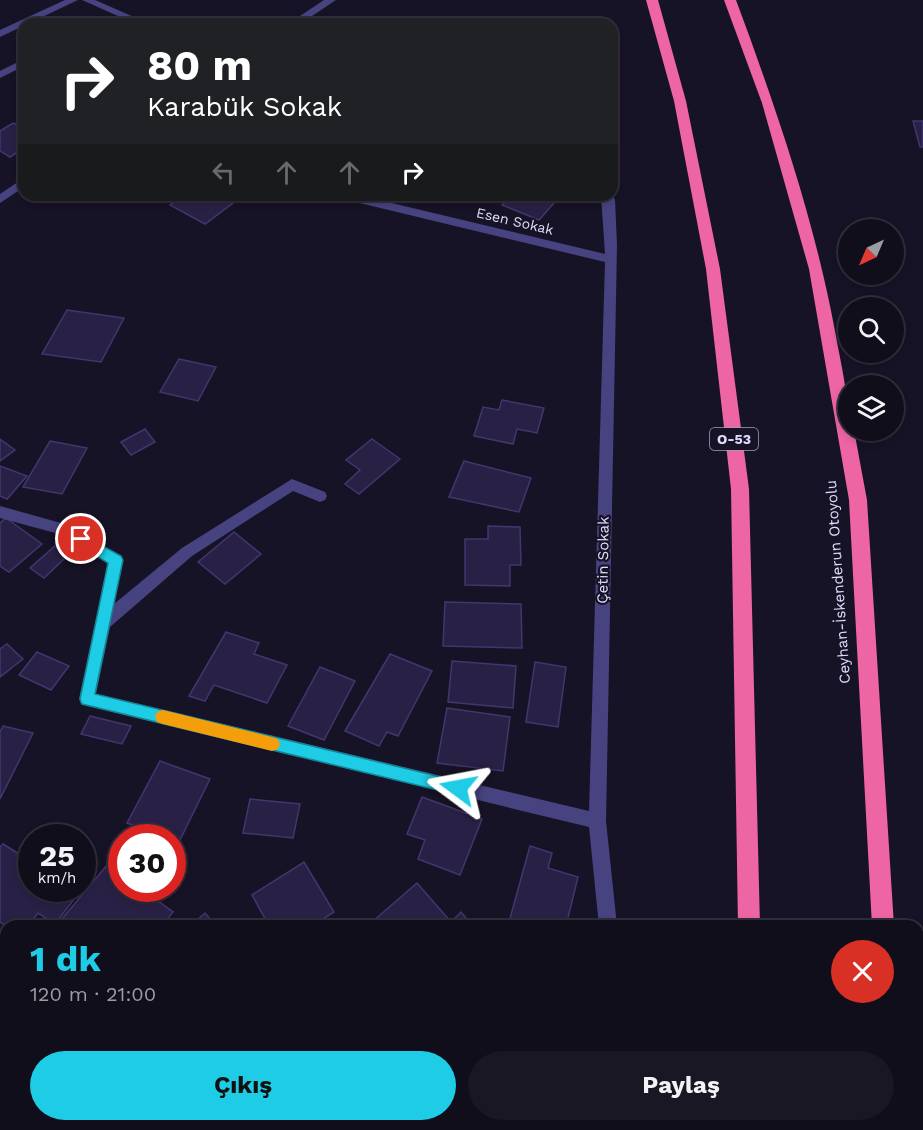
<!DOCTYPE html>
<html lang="tr">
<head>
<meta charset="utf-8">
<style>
  body { margin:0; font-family:"Work Sans",sans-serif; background:#1a1725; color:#f1f3f6; height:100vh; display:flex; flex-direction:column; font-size:22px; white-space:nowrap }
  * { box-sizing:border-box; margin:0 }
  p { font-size:20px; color:#9c9ca3 }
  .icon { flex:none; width:33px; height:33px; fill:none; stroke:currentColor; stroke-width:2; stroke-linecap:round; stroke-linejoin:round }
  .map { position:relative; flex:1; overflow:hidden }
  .panel { position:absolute; left:0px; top:920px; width:924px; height:212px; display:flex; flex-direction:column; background:#110e1c; border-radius:18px 18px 0 0; box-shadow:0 3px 9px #0003,0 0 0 2px #302e3b }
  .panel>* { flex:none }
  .hud { position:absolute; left:18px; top:18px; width:600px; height:183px; border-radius:18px; box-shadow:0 3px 9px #0003,0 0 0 2px #302e3b; background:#202124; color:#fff; overflow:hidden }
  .needle { width:39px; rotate:224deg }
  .controls { position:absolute; left:838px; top:219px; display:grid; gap:12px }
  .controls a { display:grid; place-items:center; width:66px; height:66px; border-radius:50%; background:#110e1c; box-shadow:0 3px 9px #0003,0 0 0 2px #302e3b; font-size:30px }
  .speed { position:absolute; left:18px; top:824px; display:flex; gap:12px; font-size:30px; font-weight:700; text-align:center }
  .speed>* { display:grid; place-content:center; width:78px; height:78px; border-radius:50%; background:#110e1c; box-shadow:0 3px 9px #0003,0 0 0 2px #302e3b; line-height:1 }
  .speed small { font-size:15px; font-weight:400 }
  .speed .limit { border:9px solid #d22; background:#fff; color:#111 }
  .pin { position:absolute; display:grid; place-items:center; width:51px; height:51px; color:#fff; margin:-26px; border:3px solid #fff; border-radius:50%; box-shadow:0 2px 6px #0007 }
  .me { position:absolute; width:66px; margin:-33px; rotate:283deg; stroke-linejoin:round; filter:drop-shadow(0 0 4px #0008) }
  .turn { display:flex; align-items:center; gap:21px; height:126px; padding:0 30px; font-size:27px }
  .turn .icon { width:78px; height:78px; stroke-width:2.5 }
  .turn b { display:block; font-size:42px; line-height:51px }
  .lanes { display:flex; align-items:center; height:57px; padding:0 30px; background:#0003; justify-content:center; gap:30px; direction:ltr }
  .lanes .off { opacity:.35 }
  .round { display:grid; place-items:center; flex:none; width:63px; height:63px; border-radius:32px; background:#1a1725 }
  .head { display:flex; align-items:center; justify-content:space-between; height:102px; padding:0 30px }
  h1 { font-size:36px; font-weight:700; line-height:45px; color:#1fcce5 }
  .button { display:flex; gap:12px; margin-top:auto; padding:12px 30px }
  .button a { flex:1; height:69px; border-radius:36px; background:#1fcce5; color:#111; font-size:24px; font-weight:700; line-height:69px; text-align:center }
  .button a+a { background:#1a1725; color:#f1f3f6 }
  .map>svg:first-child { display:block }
  .building { fill:#292145; stroke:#42366e; stroke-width:1.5 }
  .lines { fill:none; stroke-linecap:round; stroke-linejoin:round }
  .minor { fill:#474380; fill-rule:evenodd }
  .highway { fill:#ed65a3; fill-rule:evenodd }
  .route { fill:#1fcce5; stroke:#148595; stroke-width:1.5 }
  .slow { fill:#f59e0b }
  .labels { text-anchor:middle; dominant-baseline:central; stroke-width:4.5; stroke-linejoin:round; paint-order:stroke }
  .far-street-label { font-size:14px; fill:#e1dcfb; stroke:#171326 }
  .shield { fill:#171326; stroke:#a4a0bb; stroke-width:1.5 }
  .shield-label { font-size:14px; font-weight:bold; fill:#e1dcfb }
  .street-label { font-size:15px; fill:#e1dcfb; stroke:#171326 }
</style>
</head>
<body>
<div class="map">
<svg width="923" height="1130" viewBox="0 0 923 1130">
  <rect width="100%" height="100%" fill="#171326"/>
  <g class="building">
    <path d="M913 121H923V147H920Z"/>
    <path d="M13 123 24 128V148L10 157 0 151V131Z"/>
    <path d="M184 195H218L233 203 205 224 170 205Z"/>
    <path d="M512 195H561L539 220 502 205Z"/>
    <path d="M67 310 124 318 101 362 42 354Z"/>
    <path d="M179 359 216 367 198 401 160 392Z"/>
    <path d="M502 400 544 408 537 433 517 429 513 444 474 436 483 407 499 410Z"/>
    <path d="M145 429 155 442 131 455 121 442Z"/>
    <path d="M0 439 15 450 0 461Z"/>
    <path d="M372 439 400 459 359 494 345 484 360 470 346 460Z"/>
    <path d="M50 441 87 448 62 494 23 487Z"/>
    <path d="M464 461 531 478 519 512 449 497Z"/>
    <path d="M0 466 27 476 7 499 0 496Z"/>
    <path d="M6 518 42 544 9 572 0 566V523Z"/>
    <path d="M488 526 520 527 521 565H510V586L465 585V539H488Z"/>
    <path d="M234 532 261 554 225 584 198 562Z"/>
    <path d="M55 546 68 555 44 578 30 568Z"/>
    <path d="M445 602 521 604 522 648 443 646Z"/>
    <path d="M226 632 259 643 254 654 287 665 267 703 214 685 205 701 189 696Z"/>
    <path d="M7 644 23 659 0 677V649Z"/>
    <path d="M37 652 69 666 51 690 19 675Z"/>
    <path d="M390 654 432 671 398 736 387 732 379 746 345 731Z"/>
    <path d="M452 661 516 666 513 708 448 702Z"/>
    <path d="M535 662 566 667 558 727 526 722Z"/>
    <path d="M320 667 355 681 324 740 288 726Z"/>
    <path d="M447 708 510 717 503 771 437 763Z"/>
    <path d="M90 716 131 726 122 744 81 734Z"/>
    <path d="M3 726 33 733 0 799V732Z"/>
    <path d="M160 761 210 779 179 842 172 839V837H166L127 823Z"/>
    <path d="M422 797 482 819 460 875 418 859 425 840 407 834Z"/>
    <path d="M250 799 300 804 293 838 243 833Z"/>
    <path d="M3 844 32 862V888H72L79 893 55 924 38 913 28 926H6L0 922V847Z"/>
    <path d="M530 846 552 853 548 868 578 877 566 926H520L509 922Z"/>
    <path d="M304 862 334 912 312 926H269L252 895Z"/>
    <path d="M108 864 122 874V888H140L173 912 162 926H56Z"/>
    <path d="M417 883 451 922 461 912 473 926H376L372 922Z"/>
    <path d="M205 913 216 926H190Z"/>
    <path d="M25 1125H61L65 1130H20Z"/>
    <path d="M165 1125H201L203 1129 167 1130Z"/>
  </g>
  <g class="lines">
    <g class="minor">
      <path d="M65 0H78L0 37V30Z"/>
      <path d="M82 0H95L150 24H136Z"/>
      <path d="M324 0H336L300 24H288Z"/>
      <path d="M24 59V66L0 78V71Z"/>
      <path d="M24 178V187L0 203V194Z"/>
      <path d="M612 194 615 200 617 245 606 821 617 926H599L589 827 81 704 79 699 108 563 59 534 0 518V506L68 525 121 556 123 560 114 604 182 548 292 479 325 492 327 496 325 500 320 502 293 491 192 556 110 627 96 694 589 811 605 262 343 199 337 195H358L605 254 601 195Z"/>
      <rect x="918" y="992" width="5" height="20"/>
      <path d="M426 1125H452L450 1130H424Z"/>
      <rect x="597" y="1125" width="20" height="5"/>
    </g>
    <g class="highway">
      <path d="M646 0H658L686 101 720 269 749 489 760 926H738L731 489 706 269 674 101Z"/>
      <path d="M724 0H736C776 108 814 218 835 331 841 364 849 397 849 430H854L867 500 894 926H872L849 500 809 269 762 103Z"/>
      <rect x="736" y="1125" width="24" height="5"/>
      <rect x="886" y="1125" width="24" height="5"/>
    </g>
  </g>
  <path class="route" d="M81 534 121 556 123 560 95 694 458 781 463 783 466 788 463 793 458 795 82 704 80 699 108 563 76 543 74 539Z"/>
  <path class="slow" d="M163 710 272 737 278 739 280 744 278 749 272 751 163 724 157 722 155 717 157 712Z"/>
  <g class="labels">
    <g class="far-street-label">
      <text transform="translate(515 221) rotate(13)">Esen Sokak</text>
    </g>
    <rect class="shield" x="710" y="428" width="48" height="22" rx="4.5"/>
    <g class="shield-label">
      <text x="734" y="439">O-53</text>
    </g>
    <g class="street-label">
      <text transform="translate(603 560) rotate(-89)">Çetin Sokak</text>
      <text transform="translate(838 582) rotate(-94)">Ceyhan-İskenderun Otoyolu</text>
    </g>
  </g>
</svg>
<div class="controls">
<a><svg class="needle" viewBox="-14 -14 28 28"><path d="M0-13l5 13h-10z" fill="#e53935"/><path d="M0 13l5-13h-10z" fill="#9c9ca3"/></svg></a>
<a><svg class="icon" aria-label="search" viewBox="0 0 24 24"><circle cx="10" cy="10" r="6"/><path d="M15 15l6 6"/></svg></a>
<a><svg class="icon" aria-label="layers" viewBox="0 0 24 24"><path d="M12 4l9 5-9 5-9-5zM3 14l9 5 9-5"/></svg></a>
</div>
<div class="speed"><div>25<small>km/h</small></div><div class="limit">30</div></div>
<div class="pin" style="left:81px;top:539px;background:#d93025"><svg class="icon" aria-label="arrive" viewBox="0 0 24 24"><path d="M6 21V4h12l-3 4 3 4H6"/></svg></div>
<svg class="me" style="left:458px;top:788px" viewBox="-20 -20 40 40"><path d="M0-17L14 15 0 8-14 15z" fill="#1fcce5" stroke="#fff" stroke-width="4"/></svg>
<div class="hud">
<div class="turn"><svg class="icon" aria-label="right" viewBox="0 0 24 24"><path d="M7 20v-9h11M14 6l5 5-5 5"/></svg><div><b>80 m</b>Karabük Sokak</div></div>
<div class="lanes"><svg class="icon off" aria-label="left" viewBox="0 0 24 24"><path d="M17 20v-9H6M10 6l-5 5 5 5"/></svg><svg class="icon off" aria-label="ahead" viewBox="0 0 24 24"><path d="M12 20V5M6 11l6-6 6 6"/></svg><svg class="icon off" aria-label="ahead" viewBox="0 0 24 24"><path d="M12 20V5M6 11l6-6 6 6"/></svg><svg class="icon" aria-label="right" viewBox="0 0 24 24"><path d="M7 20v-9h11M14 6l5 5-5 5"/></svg></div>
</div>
<section class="panel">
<div class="head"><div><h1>1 dk</h1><p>120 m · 21:00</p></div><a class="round" style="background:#d93025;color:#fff"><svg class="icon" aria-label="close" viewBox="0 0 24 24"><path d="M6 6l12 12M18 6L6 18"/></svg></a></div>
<div class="button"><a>Çıkış</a><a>Paylaş</a></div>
</section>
</div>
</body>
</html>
